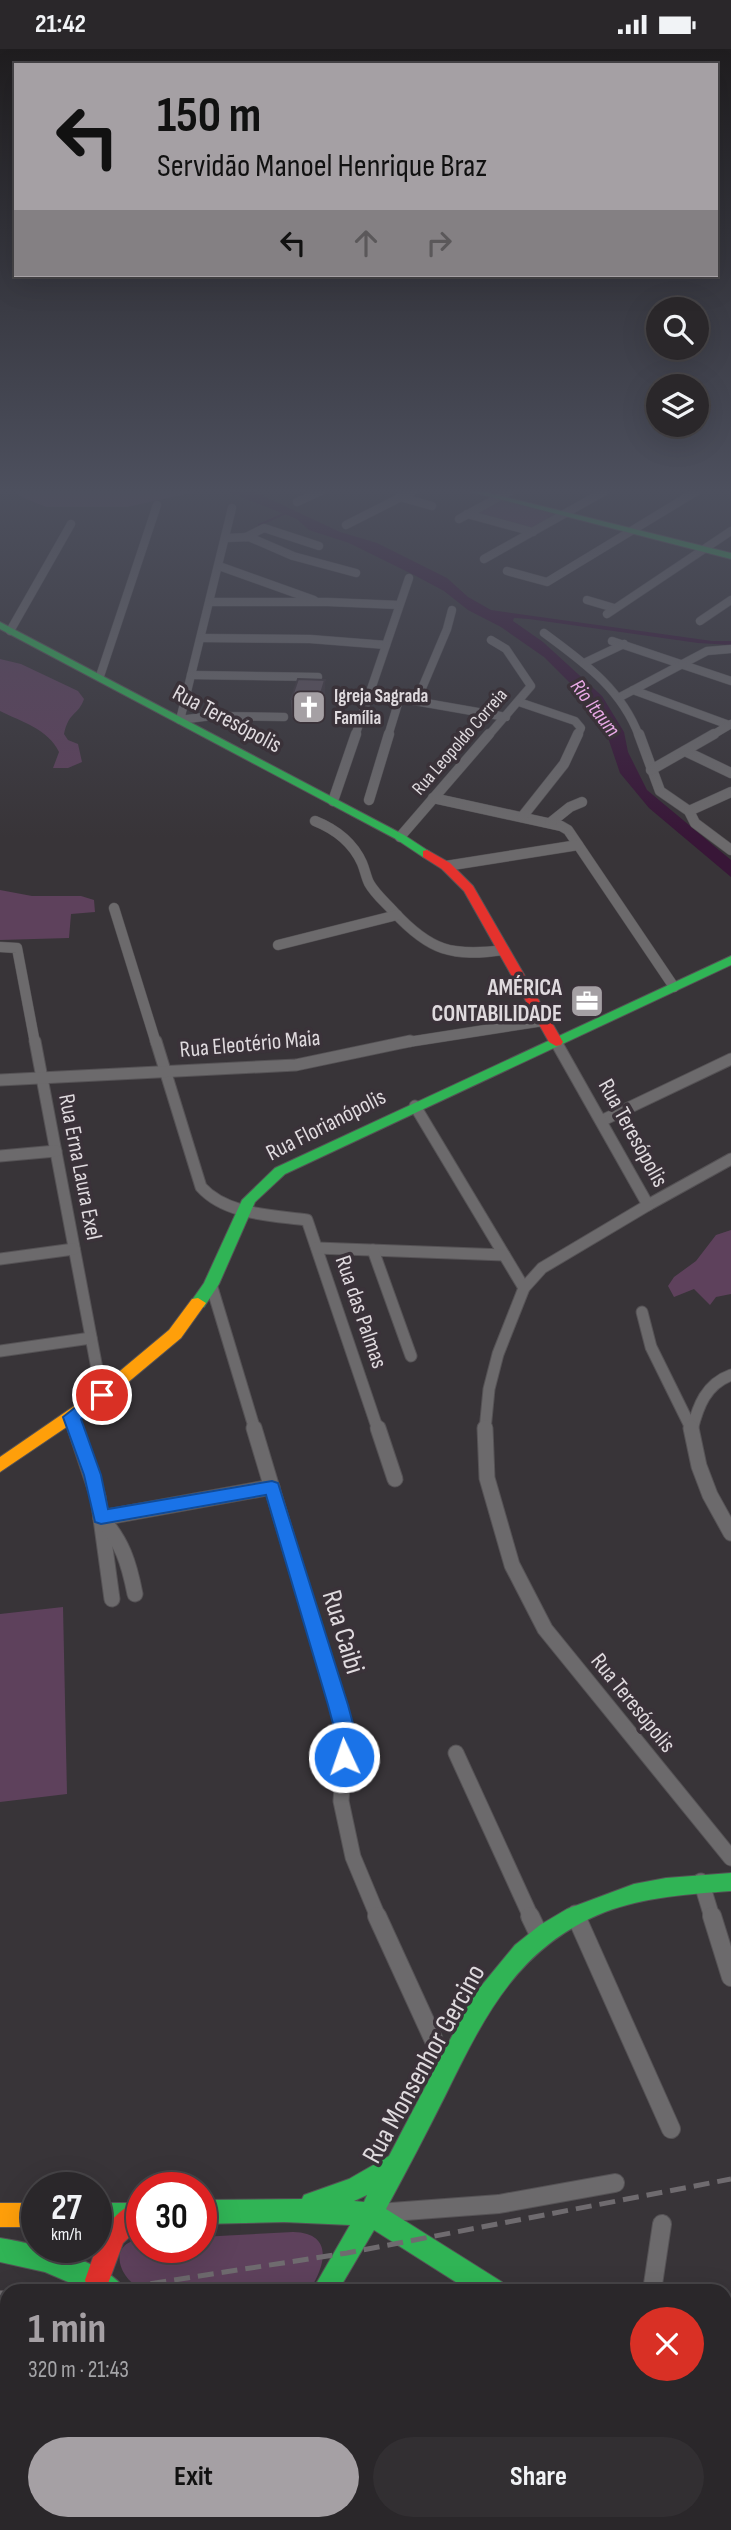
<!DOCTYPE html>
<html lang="en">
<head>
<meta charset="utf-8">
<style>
  body { margin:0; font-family:"Sofia Sans Condensed",sans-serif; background:#322f32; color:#f1f3f6; height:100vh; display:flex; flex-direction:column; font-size:26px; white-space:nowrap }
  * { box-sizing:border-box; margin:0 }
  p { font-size:23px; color:#a5a5a8 }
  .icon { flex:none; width:38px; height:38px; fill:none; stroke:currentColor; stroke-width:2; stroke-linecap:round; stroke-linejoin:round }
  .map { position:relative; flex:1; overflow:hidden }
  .sheet { position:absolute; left:0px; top:2235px; width:732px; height:247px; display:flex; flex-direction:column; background:#2a272a; border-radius:21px 21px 0 0; box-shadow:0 7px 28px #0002,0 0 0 2px #464447 }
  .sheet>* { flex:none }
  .guide { position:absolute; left:14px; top:14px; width:704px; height:214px; border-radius:0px; box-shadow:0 7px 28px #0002,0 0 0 2px #464447; background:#a5a0a4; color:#111; overflow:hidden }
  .controls { position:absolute; left:646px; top:248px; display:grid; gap:14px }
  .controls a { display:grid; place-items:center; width:63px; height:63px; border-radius:50%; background:#2a272a; box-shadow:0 7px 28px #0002,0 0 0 2px #464447; font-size:35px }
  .speed { position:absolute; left:21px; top:2123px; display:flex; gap:14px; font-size:35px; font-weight:700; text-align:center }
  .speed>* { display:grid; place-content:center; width:91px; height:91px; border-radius:50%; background:#2a272a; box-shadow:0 7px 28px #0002,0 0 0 2px #464447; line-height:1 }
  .speed small { font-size:18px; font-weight:400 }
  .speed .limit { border:10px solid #d22; background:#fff; color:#111 }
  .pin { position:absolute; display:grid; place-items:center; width:60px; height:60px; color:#fff; margin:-30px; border:4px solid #fff; border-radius:50%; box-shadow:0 2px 7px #0007 }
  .me { position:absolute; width:77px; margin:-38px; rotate:357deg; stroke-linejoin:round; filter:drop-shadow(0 0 5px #0008) }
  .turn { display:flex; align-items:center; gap:24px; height:147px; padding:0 28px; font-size:32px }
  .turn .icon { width:91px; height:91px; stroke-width:2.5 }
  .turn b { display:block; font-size:49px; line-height:60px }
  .lanes { display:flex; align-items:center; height:66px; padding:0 28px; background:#0003; justify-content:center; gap:35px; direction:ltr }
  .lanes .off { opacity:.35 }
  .round { display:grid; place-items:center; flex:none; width:74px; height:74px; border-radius:37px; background:#322f32 }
  .summary { display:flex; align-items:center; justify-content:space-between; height:119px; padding:0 28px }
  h1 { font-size:42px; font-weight:700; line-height:52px; color:#a5a0a4 }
  .primary-button { display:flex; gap:14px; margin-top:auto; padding:14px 28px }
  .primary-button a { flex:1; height:80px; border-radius:42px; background:#a5a0a4; color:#111; font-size:28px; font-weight:700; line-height:80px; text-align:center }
  .primary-button a+a { background:#322f32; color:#f1f3f6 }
  .status { display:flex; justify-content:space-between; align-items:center; height:49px; padding:0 35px; background:#2a272a; direction:ltr }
  .status svg { height:19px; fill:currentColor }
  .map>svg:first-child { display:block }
  .green { fill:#5e415c }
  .water { fill:#381637 }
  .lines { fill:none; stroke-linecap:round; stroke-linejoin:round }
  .stream { stroke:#381637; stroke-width:2 }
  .street-far4-casing { stroke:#555255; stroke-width:9 }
  .street-far3-casing { stroke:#555255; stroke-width:11 }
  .street-far2-casing { stroke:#555255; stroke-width:13 }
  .street-far1-casing { stroke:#555255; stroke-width:17 }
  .street-casing { stroke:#555255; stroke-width:20 }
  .fast-casing { stroke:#555255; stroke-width:2 }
  .slow-casing { stroke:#555255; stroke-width:2 }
  .jam-casing { stroke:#555255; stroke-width:2 }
  .street-far4 { stroke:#6c6a6c; stroke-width:8 }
  .street-far3 { stroke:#6c6a6c; stroke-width:10 }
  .street-far2 { stroke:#6c6a6c; stroke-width:11 }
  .street-far1 { stroke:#6c6a6c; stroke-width:15 }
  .street { stroke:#6c6a6c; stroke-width:18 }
  .fast { fill:#30b455; fill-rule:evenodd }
  .slow { fill:#ff9f0a; fill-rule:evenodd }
  .jam { fill:#e5322d; fill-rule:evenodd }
  .rail { stroke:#6f6b6f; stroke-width:5; stroke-dasharray:16 8; stroke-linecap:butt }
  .wall { fill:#4d454d }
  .shaded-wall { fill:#3f383f }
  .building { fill:#5a505a; stroke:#3f383f; stroke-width:2 }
  .route { fill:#1a73e8; stroke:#114b97; stroke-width:2 }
  .labels { text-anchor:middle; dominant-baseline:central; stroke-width:7; stroke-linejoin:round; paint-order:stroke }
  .far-poi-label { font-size:19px; font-weight:bold; fill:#dfdade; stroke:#3a3239; text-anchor:start }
  .far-street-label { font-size:19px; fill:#dfdade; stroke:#3a3239 }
  .far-water-label { font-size:21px; font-style:italic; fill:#e9a9e6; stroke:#3a3239 }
  .street-label { font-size:23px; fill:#dfdade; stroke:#3a3239 }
  .poi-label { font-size:23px; font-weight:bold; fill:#dfdade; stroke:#3a3239; text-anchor:end }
  .near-street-label { font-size:28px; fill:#dfdade; stroke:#3a3239 }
</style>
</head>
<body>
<div class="status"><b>21:42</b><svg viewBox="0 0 49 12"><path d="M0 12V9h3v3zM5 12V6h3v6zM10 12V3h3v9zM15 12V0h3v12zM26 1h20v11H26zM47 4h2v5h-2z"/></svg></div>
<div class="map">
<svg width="731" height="2481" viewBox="0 0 731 2481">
  <rect width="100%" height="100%" fill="#383438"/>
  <g class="green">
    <path d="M14 442H199L127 458H46L22 448Z"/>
    <path d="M499 451 559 466 533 481 473 466Z"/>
    <path d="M0 610 21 615 78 642 84 650C78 667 69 662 64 685L68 691 78 695 82 713 68 719H53L59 703C48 680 22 673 0 662Z"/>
    <path d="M0 841 32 847H81L94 851 95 863 71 865 69 889 0 891Z"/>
    <path d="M731 1181V1245L716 1248 710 1256 694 1240 674 1248 668 1237 674 1228 696 1212 716 1186Z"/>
    <path d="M63 1558 67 1745 0 1753V1565Z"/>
    <path d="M293 2183C335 2184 325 2218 309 2242 267 2242 225 2242 183 2242 172 2242 155 2245 145 2241 118 2232 106 2193 142 2190V2198H201V2188Z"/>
  </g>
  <path class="water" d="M226 442H246L261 446 340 483 377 494 447 529 468 548 491 561 712 592H731V596L698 594 529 570 514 569 513 572 543 593 602 647 624 683 628 703 647 741 731 811V828L649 759 620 724 603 674 576 640 544 608 501 578 468 561 444 542 416 527 349 494 309 481 297 470Z"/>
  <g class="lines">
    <path class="stream" d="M259 476 286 464"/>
    <g class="street-far4-casing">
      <g id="street-far4">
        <path d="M400 448 432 457"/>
        <path d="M297 453 321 442"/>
        <path d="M232 459 180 671 211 667 284 668"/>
        <path d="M467 465 533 483"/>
        <path d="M459 470 510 442"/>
        <path d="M346 476 413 442"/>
        <path d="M246 488 264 479 319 497"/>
        <path d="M226 489 249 488 293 507 356 524"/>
        <path d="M484 510 605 442"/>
        <path d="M219 517 314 551"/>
        <path d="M507 522 547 533 697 442"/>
        <path d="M587 551 614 559"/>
        <path d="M210 553H328L399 556"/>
        <path d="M607 565 731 482"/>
        <path d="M700 572 731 551"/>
        <path d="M10 582 71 475"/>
        <path d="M544 584C583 613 621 639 639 687"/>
        <path d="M201 589 310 590 386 596"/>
        <path d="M612 592 731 632"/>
        <path d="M584 614 624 595"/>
        <path d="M191 626 318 628"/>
        <path d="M100 627 157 456"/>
        <path d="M633 641 729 676"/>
        <path d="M369 644 506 668"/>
        <path d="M620 648 707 602 731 600"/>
        <path d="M417 651 447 580 452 561"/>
        <path d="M519 653 575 672 581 679 577 687"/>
        <path d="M355 687 409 529"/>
        <path d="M388 687 400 648"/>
        <path d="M488 687 531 637 506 600 491 591"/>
        <path d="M711 687 731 675"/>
      </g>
    </g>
    <g class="street-far3-casing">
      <g id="street-far3">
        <path d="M639 685 660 742 689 762 695 774 731 801"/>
        <path d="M685 702 731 724"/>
        <path d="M651 721 714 685"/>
        <path d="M433 749 561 777 568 781 674 938"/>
        <path d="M369 751 389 685"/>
        <path d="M333 752 356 685"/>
        <path d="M689 762 731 743"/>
        <path d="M522 768 564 715 578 685"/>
        <path d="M315 772C335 780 353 794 362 814 365 821 366 828 369 834 375 845 386 854 394 863 430 902 452 908 504 901"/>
        <path d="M550 774 570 758 582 753"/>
        <path d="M400 788 489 685"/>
        <path d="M446 817 578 796"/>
        <path d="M114 859 156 994"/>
        <path d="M278 896 397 866"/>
        <path d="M0 898 17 899 35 994"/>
        <path d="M402 994 543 972"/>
      </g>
    </g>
    <g class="street-far2-casing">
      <g id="street-far2">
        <path d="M35 992 102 1346"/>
        <path d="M156 992 201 1138C226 1166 272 1166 307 1171L378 1381"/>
        <path d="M0 1031 296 1016 410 992"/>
        <path d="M415 1057 524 1239"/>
        <path d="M601 1072 731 1010"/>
        <path d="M0 1107 56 1102"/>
        <path d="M648 1156 731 1110"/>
        <path d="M317 1199 504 1206"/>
        <path d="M373 1201 411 1307"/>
        <path d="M0 1210 74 1200"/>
        <path d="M211 1235 255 1381"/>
        <path d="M642 1263 651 1298 692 1381"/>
        <path d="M0 1302 91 1289"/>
        <path d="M71 1368 75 1381"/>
        <path d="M485 1381 489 1340 498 1305 524 1239 542 1219 648 1156 556 993"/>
        <path d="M692 1381C698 1357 706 1335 731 1326"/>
      </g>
    </g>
    <g class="street-far1-casing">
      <g id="street-far1">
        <path d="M75 1379 98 1448 112 1550"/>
        <path d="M254 1379 346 1686 341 1752 353 1808 378 1868"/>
        <path d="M378 1379 395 1430"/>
        <path d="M485 1379 487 1429 512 1516 545 1580 731 1809"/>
        <path d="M691 1379 699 1417 710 1446 731 1484"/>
        <path d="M101 1469 272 1438"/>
        <path d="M101 1469C122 1492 129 1514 135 1545"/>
        <path d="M456 1704 531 1868"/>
        <path d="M701 1832 712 1868"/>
        <path d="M575 1864 577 1868"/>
      </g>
    </g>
    <g class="street-casing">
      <g id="street">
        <path d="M377 1867 447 2020"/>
        <path d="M530 1867 540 1888"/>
        <path d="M576 1867 671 2080"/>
        <path d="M712 1867 731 1928"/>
        <path d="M378 2164 499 2155 615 2134"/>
        <path d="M652 2242 662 2175"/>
        <path d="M604 2481 606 2474"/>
      </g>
    </g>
    <g class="fast-casing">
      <g id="fast">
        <path d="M468 442H481L731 504V510Z"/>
        <path d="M0 573 404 786 433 805 427 809 423 808 396 790 0 580Z"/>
        <path d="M731 907V916L285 1125 255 1153 219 1235 204 1258H192L190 1254 204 1234 242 1151 275 1119Z"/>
        <path d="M731 1824V1842C689 1845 645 1848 605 1863 517 1898 484 1968 445 2047 426 2085 406 2123 386 2160L502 2233 505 2242H470L374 2181 338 2242H312L350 2176 284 2173 201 2175V2151L302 2150 304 2146 349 2130 389 2107 473 1947 515 1896 540 1876 567 1860 634 1835 666 1829ZM367 2146 364 2153 354 2152Z"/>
        <path d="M96 2154H134L142 2157V2175L134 2178H96Z"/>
        <path d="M0 2189C28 2193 114 2214 125 2242H89L45 2223 0 2213Z"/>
        <path d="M448 2474H482L484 2481H450Z"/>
      </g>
    </g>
    <g class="slow-casing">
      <g id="slow">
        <path d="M198 1249 206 1254 181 1289 108 1350 0 1423V1408L96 1342 169 1281 192 1250Z"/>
        <rect x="0" y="2154" width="37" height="24"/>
        <path d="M724 2376 731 2379V2406L724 2403Z"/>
      </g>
    </g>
    <g class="jam-casing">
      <g id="jam">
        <path d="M427 801 450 814 473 837 563 993 561 996 556 997 549 993 464 842 442 820 423 808V802Z"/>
        <path d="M135 2154 142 2157V2176L123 2194 106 2240 101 2242 88 2240 85 2231C96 2202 103 2167 135 2154Z"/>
        <path d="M119 2474H149L147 2481H117Z"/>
      </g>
    </g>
    <use href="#street-far4" class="street-far4"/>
    <use href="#street-far3" class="street-far3"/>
    <use href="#street-far2" class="street-far2"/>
    <use href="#street-far1" class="street-far1"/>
    <use href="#street" class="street"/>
    <use href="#fast" class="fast"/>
    <use href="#slow" class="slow"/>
    <use href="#jam" class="jam"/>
    <g class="rail">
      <path d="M103 2242 347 2204 731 2130"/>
      <path d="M0 2244H7"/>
    </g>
  </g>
  <path class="wall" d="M325 631V649L319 669 292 668 291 650Z"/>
  <path class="shaded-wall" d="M325 631V649L319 669V651Z"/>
  <path class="building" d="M298 630 325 631 319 651 291 650Z"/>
  <linearGradient id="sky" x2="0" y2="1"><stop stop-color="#1f1d1f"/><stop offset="0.56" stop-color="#4d505e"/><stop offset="1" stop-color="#4d505e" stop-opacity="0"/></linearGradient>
  <rect width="731" height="789" fill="url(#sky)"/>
  <path class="route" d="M102 1340 110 1346 108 1350 81 1370 101 1426 108 1460 272 1432 278 1434 348 1656 356 1686 351 1714 344 1717 337 1714 334 1708 336 1686 328 1656 266 1446 101 1475 95 1473 84 1426 63 1368 96 1342Z"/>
  <defs>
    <g id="church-square" transform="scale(1.75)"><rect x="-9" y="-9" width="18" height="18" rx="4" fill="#a5a0a4" stroke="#3a3239"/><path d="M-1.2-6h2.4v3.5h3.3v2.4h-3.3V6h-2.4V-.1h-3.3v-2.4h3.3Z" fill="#fff"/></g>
    <g id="office-square" transform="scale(1.75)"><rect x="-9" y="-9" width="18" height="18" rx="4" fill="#a5a0a4" stroke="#3a3239"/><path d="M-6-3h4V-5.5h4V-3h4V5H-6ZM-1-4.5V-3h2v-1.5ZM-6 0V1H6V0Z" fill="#fff"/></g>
  </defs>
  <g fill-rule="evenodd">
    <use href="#church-square" x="309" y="658"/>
    <use href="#office-square" x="587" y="952"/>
  </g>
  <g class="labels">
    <g class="far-poi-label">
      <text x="334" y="647">Igreja Sagrada<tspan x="334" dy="22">Família</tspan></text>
    </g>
    <g class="far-street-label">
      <text transform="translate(460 693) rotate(-49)">Rua Leopoldo Correia</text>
    </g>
    <g class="far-water-label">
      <text transform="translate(595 659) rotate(52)">Rio Itaum</text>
    </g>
    <g class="street-label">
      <text transform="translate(227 670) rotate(28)">Rua Teresópolis</text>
      <text transform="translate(250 995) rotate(-5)">Rua Eleotério Maia</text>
      <text transform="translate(326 1076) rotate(-27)">Rua Florianópolis</text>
      <text transform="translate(633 1084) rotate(61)">Rua Teresópolis</text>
      <text transform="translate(80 1118) rotate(79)">Rua Erna Laura Exel</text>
      <text transform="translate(361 1263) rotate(71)">Rua das Palmas</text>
      <text transform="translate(633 1654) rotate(51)">Rua Teresópolis</text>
    </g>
    <g class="poi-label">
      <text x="562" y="939">AMÉRICA<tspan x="562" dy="26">CONTABILIDADE</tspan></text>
    </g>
    <g class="near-street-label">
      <text transform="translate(343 1583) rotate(73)">Rua Caibi</text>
      <text transform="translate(424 2015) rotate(-61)">Rua Monsenhor Gercino</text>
    </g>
  </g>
</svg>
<div class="controls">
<a><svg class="icon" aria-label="search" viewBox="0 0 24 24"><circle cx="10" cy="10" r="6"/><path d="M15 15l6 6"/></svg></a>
<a><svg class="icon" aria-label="layers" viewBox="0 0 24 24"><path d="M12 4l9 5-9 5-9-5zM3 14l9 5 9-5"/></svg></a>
</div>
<div class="speed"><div>27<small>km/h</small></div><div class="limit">30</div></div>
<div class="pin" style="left:102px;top:1346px;background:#d93025"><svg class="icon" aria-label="arrive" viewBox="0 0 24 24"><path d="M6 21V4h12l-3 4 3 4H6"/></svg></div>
<svg class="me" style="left:344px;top:1708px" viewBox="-20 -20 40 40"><circle r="17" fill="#1a73e8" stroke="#fff" stroke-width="3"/><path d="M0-11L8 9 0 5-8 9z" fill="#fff"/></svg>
<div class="guide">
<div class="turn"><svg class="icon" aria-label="left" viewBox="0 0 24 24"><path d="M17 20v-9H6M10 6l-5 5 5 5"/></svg><div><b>150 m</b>Servidão Manoel Henrique Braz</div></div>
<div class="lanes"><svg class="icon" aria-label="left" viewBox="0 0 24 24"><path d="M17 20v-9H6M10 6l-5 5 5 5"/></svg><svg class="icon off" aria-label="ahead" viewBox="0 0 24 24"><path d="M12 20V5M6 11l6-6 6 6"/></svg><svg class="icon off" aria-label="right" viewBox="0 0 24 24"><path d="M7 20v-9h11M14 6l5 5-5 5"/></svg></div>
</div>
<section class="sheet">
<div class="summary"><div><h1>1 min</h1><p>320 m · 21:43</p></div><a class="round" style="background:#d93025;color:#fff"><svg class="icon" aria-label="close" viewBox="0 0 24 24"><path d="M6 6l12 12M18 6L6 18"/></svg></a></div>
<div class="primary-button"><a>Exit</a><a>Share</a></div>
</section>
</div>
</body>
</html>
